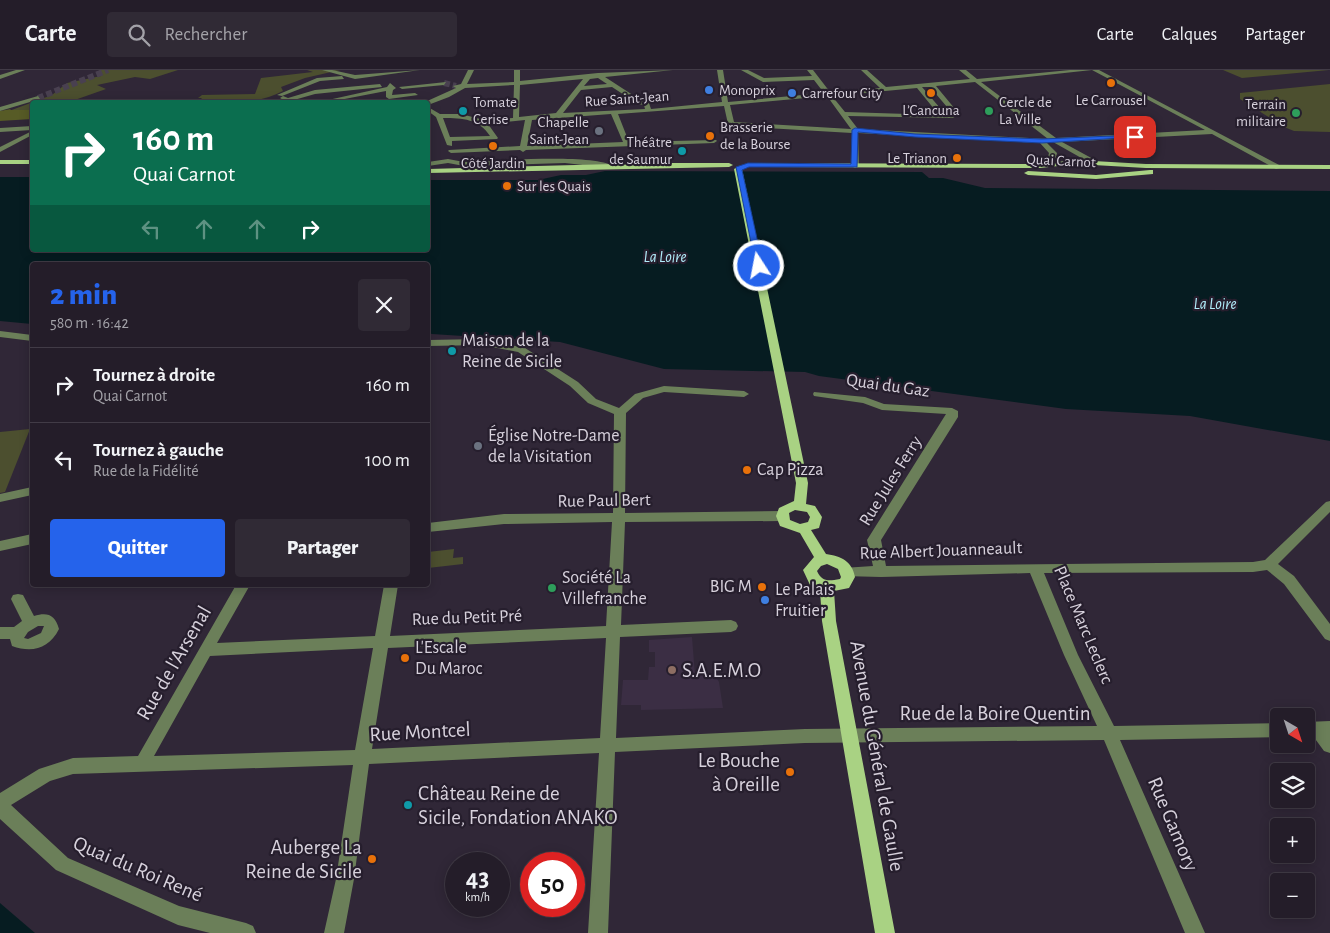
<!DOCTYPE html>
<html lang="fr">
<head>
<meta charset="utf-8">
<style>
  body { margin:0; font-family:"Alegreya Sans",sans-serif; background:#302a35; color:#f1f3f6; height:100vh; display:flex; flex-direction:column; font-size:19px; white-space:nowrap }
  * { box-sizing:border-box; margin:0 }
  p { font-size:16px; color:#a3a2a8 }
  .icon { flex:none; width:28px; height:28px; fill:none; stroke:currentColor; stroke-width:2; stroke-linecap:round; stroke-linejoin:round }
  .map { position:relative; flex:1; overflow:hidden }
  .drawer { position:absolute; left:30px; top:192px; width:400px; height:325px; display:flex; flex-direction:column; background:#241d29; border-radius:5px; box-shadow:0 2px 12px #0003,0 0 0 1px #413b46 }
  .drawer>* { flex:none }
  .guide { position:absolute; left:30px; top:30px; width:400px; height:152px; border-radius:5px; box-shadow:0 2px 12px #0003,0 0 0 1px #413b46; background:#0b6e4f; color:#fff; overflow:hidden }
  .needle { width:32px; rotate:141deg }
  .tools { position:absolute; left:1270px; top:638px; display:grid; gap:10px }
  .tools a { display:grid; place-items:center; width:45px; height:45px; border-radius:5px; background:#241d29; box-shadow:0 2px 12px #0003,0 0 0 1px #413b46; font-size:25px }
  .speed { position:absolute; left:445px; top:782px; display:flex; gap:10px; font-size:25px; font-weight:700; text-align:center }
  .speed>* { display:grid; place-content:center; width:65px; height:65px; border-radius:50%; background:#241d29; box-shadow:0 2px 12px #0003,0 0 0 1px #413b46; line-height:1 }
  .speed small { font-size:12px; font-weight:400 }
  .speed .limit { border:8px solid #d22; background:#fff; color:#111 }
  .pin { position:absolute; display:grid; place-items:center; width:42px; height:42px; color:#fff; margin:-21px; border-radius:10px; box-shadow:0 2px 8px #0006 }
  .me { position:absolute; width:55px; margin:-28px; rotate:349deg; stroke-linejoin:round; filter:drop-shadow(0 0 4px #0008) }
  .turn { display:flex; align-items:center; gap:18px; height:105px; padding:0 20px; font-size:22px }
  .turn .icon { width:65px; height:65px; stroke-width:2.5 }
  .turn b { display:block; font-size:35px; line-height:42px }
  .lanes { display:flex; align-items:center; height:48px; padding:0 20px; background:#0003; justify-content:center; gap:25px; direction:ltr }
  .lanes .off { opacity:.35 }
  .round { display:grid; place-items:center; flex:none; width:52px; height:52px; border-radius:5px; background:#302a35 }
  .overview { display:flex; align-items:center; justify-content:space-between; height:85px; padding:0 20px }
  h1 { font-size:30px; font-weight:800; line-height:38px; color:#2563eb }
  .cta { display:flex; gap:10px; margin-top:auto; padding:10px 20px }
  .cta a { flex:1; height:58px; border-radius:5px; background:#2563eb; color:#fff; font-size:20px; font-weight:800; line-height:58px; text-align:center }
  .cta a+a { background:#302a35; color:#f1f3f6 }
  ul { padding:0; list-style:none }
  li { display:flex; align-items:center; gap:15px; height:75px; padding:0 20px; border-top:1px solid #413b46 }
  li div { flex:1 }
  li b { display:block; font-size:19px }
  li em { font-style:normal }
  header { display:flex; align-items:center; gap:30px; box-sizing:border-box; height:70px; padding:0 25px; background:#241d29; border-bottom:1px solid #413b46 }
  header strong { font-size:24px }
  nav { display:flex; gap:28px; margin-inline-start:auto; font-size:18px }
  .search { width:350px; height:45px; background:#302a35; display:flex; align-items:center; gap:12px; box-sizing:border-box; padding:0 18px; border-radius:5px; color:#a3a2a8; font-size:19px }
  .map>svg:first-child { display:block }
  .built { fill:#3b2e44 }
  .green { fill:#4c4f2f }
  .forest { fill:#575b26 }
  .water { fill:#061c21 }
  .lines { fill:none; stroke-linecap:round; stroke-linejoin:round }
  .minor-tunnel { stroke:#494050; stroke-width:6; stroke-dasharray:6 3; stroke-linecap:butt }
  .minor { fill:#6b7f59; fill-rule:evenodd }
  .major { fill:#a9d283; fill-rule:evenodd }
  .route { fill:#2563eb; stroke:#184099 }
  .food-dot { fill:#e8710a; stroke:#261e2d; stroke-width:2 }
  .shop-dot { fill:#3f7fe0; stroke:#261e2d; stroke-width:2 }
  .culture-dot { fill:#0f9aa8; stroke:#261e2d; stroke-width:2 }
  .leisure-dot { fill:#2e9e5b; stroke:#261e2d; stroke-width:2 }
  .worship-dot { fill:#6b7280; stroke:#261e2d; stroke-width:2 }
  .education-dot { fill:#8d6e63; stroke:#261e2d; stroke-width:2 }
  .labels { text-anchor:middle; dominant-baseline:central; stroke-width:4.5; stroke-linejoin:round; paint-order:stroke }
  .far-poi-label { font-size:15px; fill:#d7d1dc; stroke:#261e2d; text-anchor:start }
  .far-street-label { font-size:15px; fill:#d7d1dc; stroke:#261e2d }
  .far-water-label { font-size:16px; font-style:italic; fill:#b0ecf9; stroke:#261e2d }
  .poi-label { font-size:18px; fill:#d7d1dc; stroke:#261e2d; text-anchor:start }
  .street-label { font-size:18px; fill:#d7d1dc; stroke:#261e2d }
  .near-street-label { font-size:21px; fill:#d7d1dc; stroke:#261e2d }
  .near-poi-label { font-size:21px; fill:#d7d1dc; stroke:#261e2d; text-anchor:start }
</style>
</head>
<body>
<header>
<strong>Carte</strong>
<div class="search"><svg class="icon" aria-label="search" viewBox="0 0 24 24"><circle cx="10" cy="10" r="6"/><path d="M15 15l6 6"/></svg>Rechercher</div>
<nav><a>Carte</a><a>Calques</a><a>Partager</a></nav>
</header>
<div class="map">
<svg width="1330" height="863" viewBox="0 0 1330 863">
  <rect width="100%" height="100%" fill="#302737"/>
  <path class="built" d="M692 567 695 605 714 604 719 612 723 638 641 640V635H621L623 610H648L649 597H655V582H649V570Z"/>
  <g class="green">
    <path d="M99 0H178L150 9 135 7 97 15 106 19 69 32H32V40L9 41 52 25 67 13 101 6Z"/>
    <path d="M307 0H340L305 8 281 17 283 21C257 35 226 32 198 32L202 28H198L202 25 255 24 261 8 313 2Z"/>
    <path d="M1223 0H1329L1242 8Z"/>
    <path d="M1330 14V62L1294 61 1284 57 1240 29V23Z"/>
    <path d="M30 359 5 422 0 423V362Z"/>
    <path d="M454 479 453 488 463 487V494L428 498V482Z"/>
  </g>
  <path class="forest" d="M11 39 10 40H32V49L0 51V41Z"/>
  <g class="water">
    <path d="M605 101 922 102 929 108H943L985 118 1330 121V371L1190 346 1066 339 819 306 805 302 664 299 560 272 432 264 428 263V195H32V254L0 251V107H32V180H428V110H538L561 105H586Z"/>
    <path d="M0 833 35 863H0Z"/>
  </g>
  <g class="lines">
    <g class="minor-tunnel">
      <path d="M444 13 456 16"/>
      <path d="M38 28 108 0"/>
    </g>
    <g class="minor">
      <path d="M16 0H25L0 9V5Z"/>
      <path d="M322 0H332L355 5 420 0 355 9Z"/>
      <path d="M468 0H474L467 14 514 12V0H520V11L598 3 673 0 605 7 642 31 649 33 651 39 722 32 717 0H723L728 32 824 23 814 10 763 12 741 0H748L764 8 812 6 807 0H813L830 22 880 18 861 0H867L886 17 970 9 959 0H966L977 9 1070 0H1092L981 12 1056 68 1205 60 1092 0H1099L1283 97 1276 99 1212 64 1062 72 1095 90 1096 92 1092 94 1053 72 1047 73 1057 83 1054 95 1050 97 1046 95 1049 83 1040 73 858 63 859 96 855 98 851 96 852 63 731 56 728 54 724 36 618 44 629 72 716 70 717 71 714 73 526 80 523 82 520 80 451 83 448 81 449 80 520 76 525 50 488 54 498 68 497 69 452 71V76L447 75 436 47 428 41V37L440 44H461L480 49 513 48 514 15 465 18 449 27 428 35 425 32 456 18 453 16 461 14ZM598 8 607 14 584 16 590 9ZM583 9 556 43 519 47 520 15ZM975 12 1048 69 858 59 848 46 952 48 960 45 936 16ZM612 17 638 34 644 35 645 39 563 43 581 20ZM922 17H930L953 44 946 45ZM917 18 939 45 845 42 832 26ZM827 26 851 59 734 52 730 35ZM611 44 623 72 527 76 532 50ZM443 48C463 48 479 49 490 66L450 67Z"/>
      <path d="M342 6 344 9 320 11 282 26 277 25 317 8Z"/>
      <path d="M446 12 444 15 402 19 399 17Z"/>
      <path d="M390 13 396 18 393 20 392 25 415 23 418 25 389 29 386 27V21L329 32H319L387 17Z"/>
      <path d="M380 14 382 17 315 24 287 32 280 28 283 26 288 28 315 20Z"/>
      <path d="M38 26 40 29 0 41V37Z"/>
      <path d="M32 56V60L0 62V58Z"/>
      <path d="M32 61V65L0 82V77Z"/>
      <path d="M448 89 464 92C492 91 593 83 613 96L609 98 565 93 464 96 448 93 428 96V92Z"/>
      <path d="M0 261 32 265V271L0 267Z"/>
      <path d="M482 269 525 278 578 312 596 329 619 338 635 324 664 316 744 321 749 324 744 327 664 322 643 328 626 343 625 443 782 441 788 446 782 451 625 452 621 555 731 550 736 552 738 556 736 560 731 562 620 567 616 668 805 659 1097 656 1064 585 1030 503 881 507 843 506 841 502 843 498 873 496 867 470 946 344 882 340 863 333 814 326 813 324 814 322 865 327 884 334 952 338 958 341V347L881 470 886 496 1253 492 1265 490 1326 432 1330 431V442L1278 494 1294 506 1330 554V571L1325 569 1284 514 1267 500 1253 502 1044 503 1078 585 1114 656 1279 653V667L1120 670 1205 863H1185L1104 670 805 673 615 682 608 863H588L599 683 369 694 354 809 344 863H324L336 809 353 695 73 704 50 711 11 735 68 788 179 836 246 853 253 856 256 863H210L178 855 56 800 0 749V723L39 699 73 688 138 686 236 515H250L217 573 375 566 384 515H398L390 566 606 556 612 452 504 454 428 462V453L504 444 613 443 614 344 588 333 570 316 518 282 482 275 428 276V270ZM606 568 600 668 372 679 388 578ZM373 578 355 680 154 686 210 586Z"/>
      <path d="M32 417V425L0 432V424Z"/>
      <path d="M32 464V474L0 481V471Z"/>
      <path d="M18 524 23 525 34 546C48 542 55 545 59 559 49 579 32 583 12 576L10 569H0V557H14L22 551 11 529 13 525ZM38 556H44L41 563 28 569 24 568 28 562Z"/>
      <path d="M1330 651V683L1324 681 1313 666H1306V652Z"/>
    </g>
    <g class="major">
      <rect x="0" y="90" width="32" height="4"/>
      <path d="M1076 90 1146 94 1330 95V99L1146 98 1076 94 1040 98 748 97 744 95 748 93 1040 94Z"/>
      <path d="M653 93H729L733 95 729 97 428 103V99Z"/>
      <path d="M738 97 742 99 808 413 806 434 815 436 822 447 819 458 811 460 826 484C841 486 852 491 855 507L849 518 834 521 836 551 895 863H875L822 551 820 520 810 515 803 500 814 487 800 463 780 456 776 446 779 438 794 431 796 413 734 99ZM795 440 807 442 810 447 808 452 800 454 790 450 789 443ZM827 494 838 499 841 507 840 509C828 511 822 512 817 501L821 496Z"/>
      <path d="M1150 100H1153V104L1096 109 1028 105 1024 103 1028 101 1096 105Z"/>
    </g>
  </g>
  <path class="route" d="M855 58 915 64 1042 69 1135 65 1138 67 1042 73 915 67 858 62 857 97H749L742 100 763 196 756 198 736 97 748 93 851 94 852 60Z"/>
  <g class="food-dot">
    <circle cx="1111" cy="13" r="5"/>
    <circle cx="931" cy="23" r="5"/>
    <circle cx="710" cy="66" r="5"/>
    <circle cx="493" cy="76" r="5"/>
    <circle cx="957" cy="88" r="5"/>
    <circle cx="507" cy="116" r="5"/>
    <circle cx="747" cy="400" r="5"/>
    <circle cx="762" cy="517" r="5"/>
    <circle cx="405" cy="588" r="5"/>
    <circle cx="790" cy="702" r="5"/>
    <circle cx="372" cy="789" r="5"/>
  </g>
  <g class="shop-dot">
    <circle cx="709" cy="20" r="5"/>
    <circle cx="792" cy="23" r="5"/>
    <circle cx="765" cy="530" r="5"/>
  </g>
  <g class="culture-dot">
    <circle cx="463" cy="41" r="5"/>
    <circle cx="682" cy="81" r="5"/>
    <circle cx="452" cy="281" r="5"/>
    <circle cx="408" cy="735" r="5"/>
  </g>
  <g class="leisure-dot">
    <circle cx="989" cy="41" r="5"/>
    <circle cx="1296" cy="43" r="5"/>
    <circle cx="552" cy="518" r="5"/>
  </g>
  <g class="worship-dot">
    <circle cx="599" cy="61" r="5"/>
    <circle cx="478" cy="376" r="5"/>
  </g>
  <circle class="education-dot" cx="672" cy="600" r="5"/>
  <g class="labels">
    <g class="far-poi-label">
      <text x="719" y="20">Monoprix</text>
      <text x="802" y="23">Carrefour City</text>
      <text x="1111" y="30" text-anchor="middle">Le Carrousel</text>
      <text x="473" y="32">Tomate<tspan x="473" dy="17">Cerise</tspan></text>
      <text x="999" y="32">Cercle de<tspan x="999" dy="17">La Ville</tspan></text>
      <text x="1286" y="34" text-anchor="end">Terrain<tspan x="1286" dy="17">militaire</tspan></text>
      <text x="931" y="40" text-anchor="middle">L’Cancuna</text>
      <text x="589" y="52" text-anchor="end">Chapelle<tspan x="589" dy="17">Saint-Jean</tspan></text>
      <text x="720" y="57">Brasserie<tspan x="720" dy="17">de la Bourse</tspan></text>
      <text x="672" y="72" text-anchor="end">Théâtre<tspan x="672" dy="17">de Saumur</tspan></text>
      <text x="947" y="88" text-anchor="end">Le Trianon</text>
      <text x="493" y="93" text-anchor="middle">Côté Jardin</text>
      <text x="517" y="116">Sur les Quais</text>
    </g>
    <g class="far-street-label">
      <text transform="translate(627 29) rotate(-4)">Rue Saint-Jean</text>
      <text transform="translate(1061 91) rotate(3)">Quai Carnot</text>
    </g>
    <g class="far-water-label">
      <text x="665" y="187">La Loire</text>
      <text x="1215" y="234">La Loire</text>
    </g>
    <g class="poi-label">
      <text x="462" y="271">Maison de la<tspan x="462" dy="21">Reine de Sicile</tspan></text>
      <text x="488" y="366">Église Notre-Dame<tspan x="488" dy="21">de la Visitation</tspan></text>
      <text x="757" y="400">Cap Pizza</text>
      <text x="562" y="508">Société La<tspan x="562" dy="21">Villefranche</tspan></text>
      <text x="752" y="517" text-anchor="end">BIG M</text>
      <text x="775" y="520">Le Palais<tspan x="775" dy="21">Fruitier</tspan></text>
      <text x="415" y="578">L'Escale<tspan x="415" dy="21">Du Maroc</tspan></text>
    </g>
    <g class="street-label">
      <text transform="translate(888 316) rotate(8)">Quai du Gaz</text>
      <text transform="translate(891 411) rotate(-58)">Rue Jules Ferry</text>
      <text transform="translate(604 431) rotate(-1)">Rue Paul Bert</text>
      <text transform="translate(941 481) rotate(-2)">Rue Albert Jouanneault</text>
      <text transform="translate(467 548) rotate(-2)">Rue du Petit Pré</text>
      <text transform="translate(1083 555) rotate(67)">Place Marc Leclerc</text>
    </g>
    <g class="near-street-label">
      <text transform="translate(174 593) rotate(-60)">Rue de l'Arsenal</text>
      <text x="995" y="643">Rue de la Boire Quentin</text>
      <text transform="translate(420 662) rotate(-3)">Rue Montcel</text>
      <text transform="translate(877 686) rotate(80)">Avenue du Général de Gaulle</text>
      <text transform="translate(1173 754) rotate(67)">Rue Gamory</text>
      <text transform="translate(138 799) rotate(23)">Quai du Roi René</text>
    </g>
    <g class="near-poi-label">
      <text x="682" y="600">S.A.E.M.O</text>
      <text x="780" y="690" text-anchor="end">Le Bouche<tspan x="780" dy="24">à Oreille</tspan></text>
      <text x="418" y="723">Château Reine de<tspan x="418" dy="24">Sicile, Fondation ANAKO</tspan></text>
      <text x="362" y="777" text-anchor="end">Auberge La<tspan x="362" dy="24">Reine de Sicile</tspan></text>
    </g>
  </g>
</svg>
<div class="tools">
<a><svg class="needle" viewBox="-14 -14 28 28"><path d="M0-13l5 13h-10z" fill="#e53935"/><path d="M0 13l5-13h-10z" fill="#a3a2a8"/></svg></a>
<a><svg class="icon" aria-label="layers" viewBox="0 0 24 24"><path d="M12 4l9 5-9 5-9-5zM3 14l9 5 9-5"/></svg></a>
<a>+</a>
<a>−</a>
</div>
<div class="speed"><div>43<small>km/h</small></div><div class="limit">50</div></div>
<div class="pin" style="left:1135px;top:67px;background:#d93025"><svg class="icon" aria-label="arrive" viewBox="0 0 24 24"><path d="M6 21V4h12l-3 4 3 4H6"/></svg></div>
<svg class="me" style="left:759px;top:196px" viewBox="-20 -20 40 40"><circle r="17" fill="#2563eb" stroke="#fff" stroke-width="3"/><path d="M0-11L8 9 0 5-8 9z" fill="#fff"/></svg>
<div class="guide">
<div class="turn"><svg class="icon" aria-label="right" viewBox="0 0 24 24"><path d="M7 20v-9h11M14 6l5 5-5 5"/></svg><div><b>160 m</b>Quai Carnot</div></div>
<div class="lanes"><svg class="icon off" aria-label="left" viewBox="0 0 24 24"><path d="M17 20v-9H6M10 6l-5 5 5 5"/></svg><svg class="icon off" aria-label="ahead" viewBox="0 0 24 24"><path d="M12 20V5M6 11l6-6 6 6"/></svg><svg class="icon off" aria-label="ahead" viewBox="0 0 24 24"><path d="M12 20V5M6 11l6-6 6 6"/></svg><svg class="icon" aria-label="right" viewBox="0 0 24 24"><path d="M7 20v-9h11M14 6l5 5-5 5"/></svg></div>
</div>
<section class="drawer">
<div class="overview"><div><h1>2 min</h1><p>580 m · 16:42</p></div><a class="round"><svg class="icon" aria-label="close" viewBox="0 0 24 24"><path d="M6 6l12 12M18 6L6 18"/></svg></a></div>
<ul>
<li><svg class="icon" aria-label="right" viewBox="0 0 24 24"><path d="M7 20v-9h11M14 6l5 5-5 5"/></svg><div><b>Tournez à droite</b><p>Quai Carnot</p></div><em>160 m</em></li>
<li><svg class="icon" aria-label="left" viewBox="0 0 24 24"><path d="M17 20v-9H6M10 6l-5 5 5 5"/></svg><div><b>Tournez à gauche</b><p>Rue de la Fidélité</p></div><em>100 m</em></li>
</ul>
<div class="cta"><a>Quitter</a><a>Partager</a></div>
</section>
</div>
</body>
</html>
